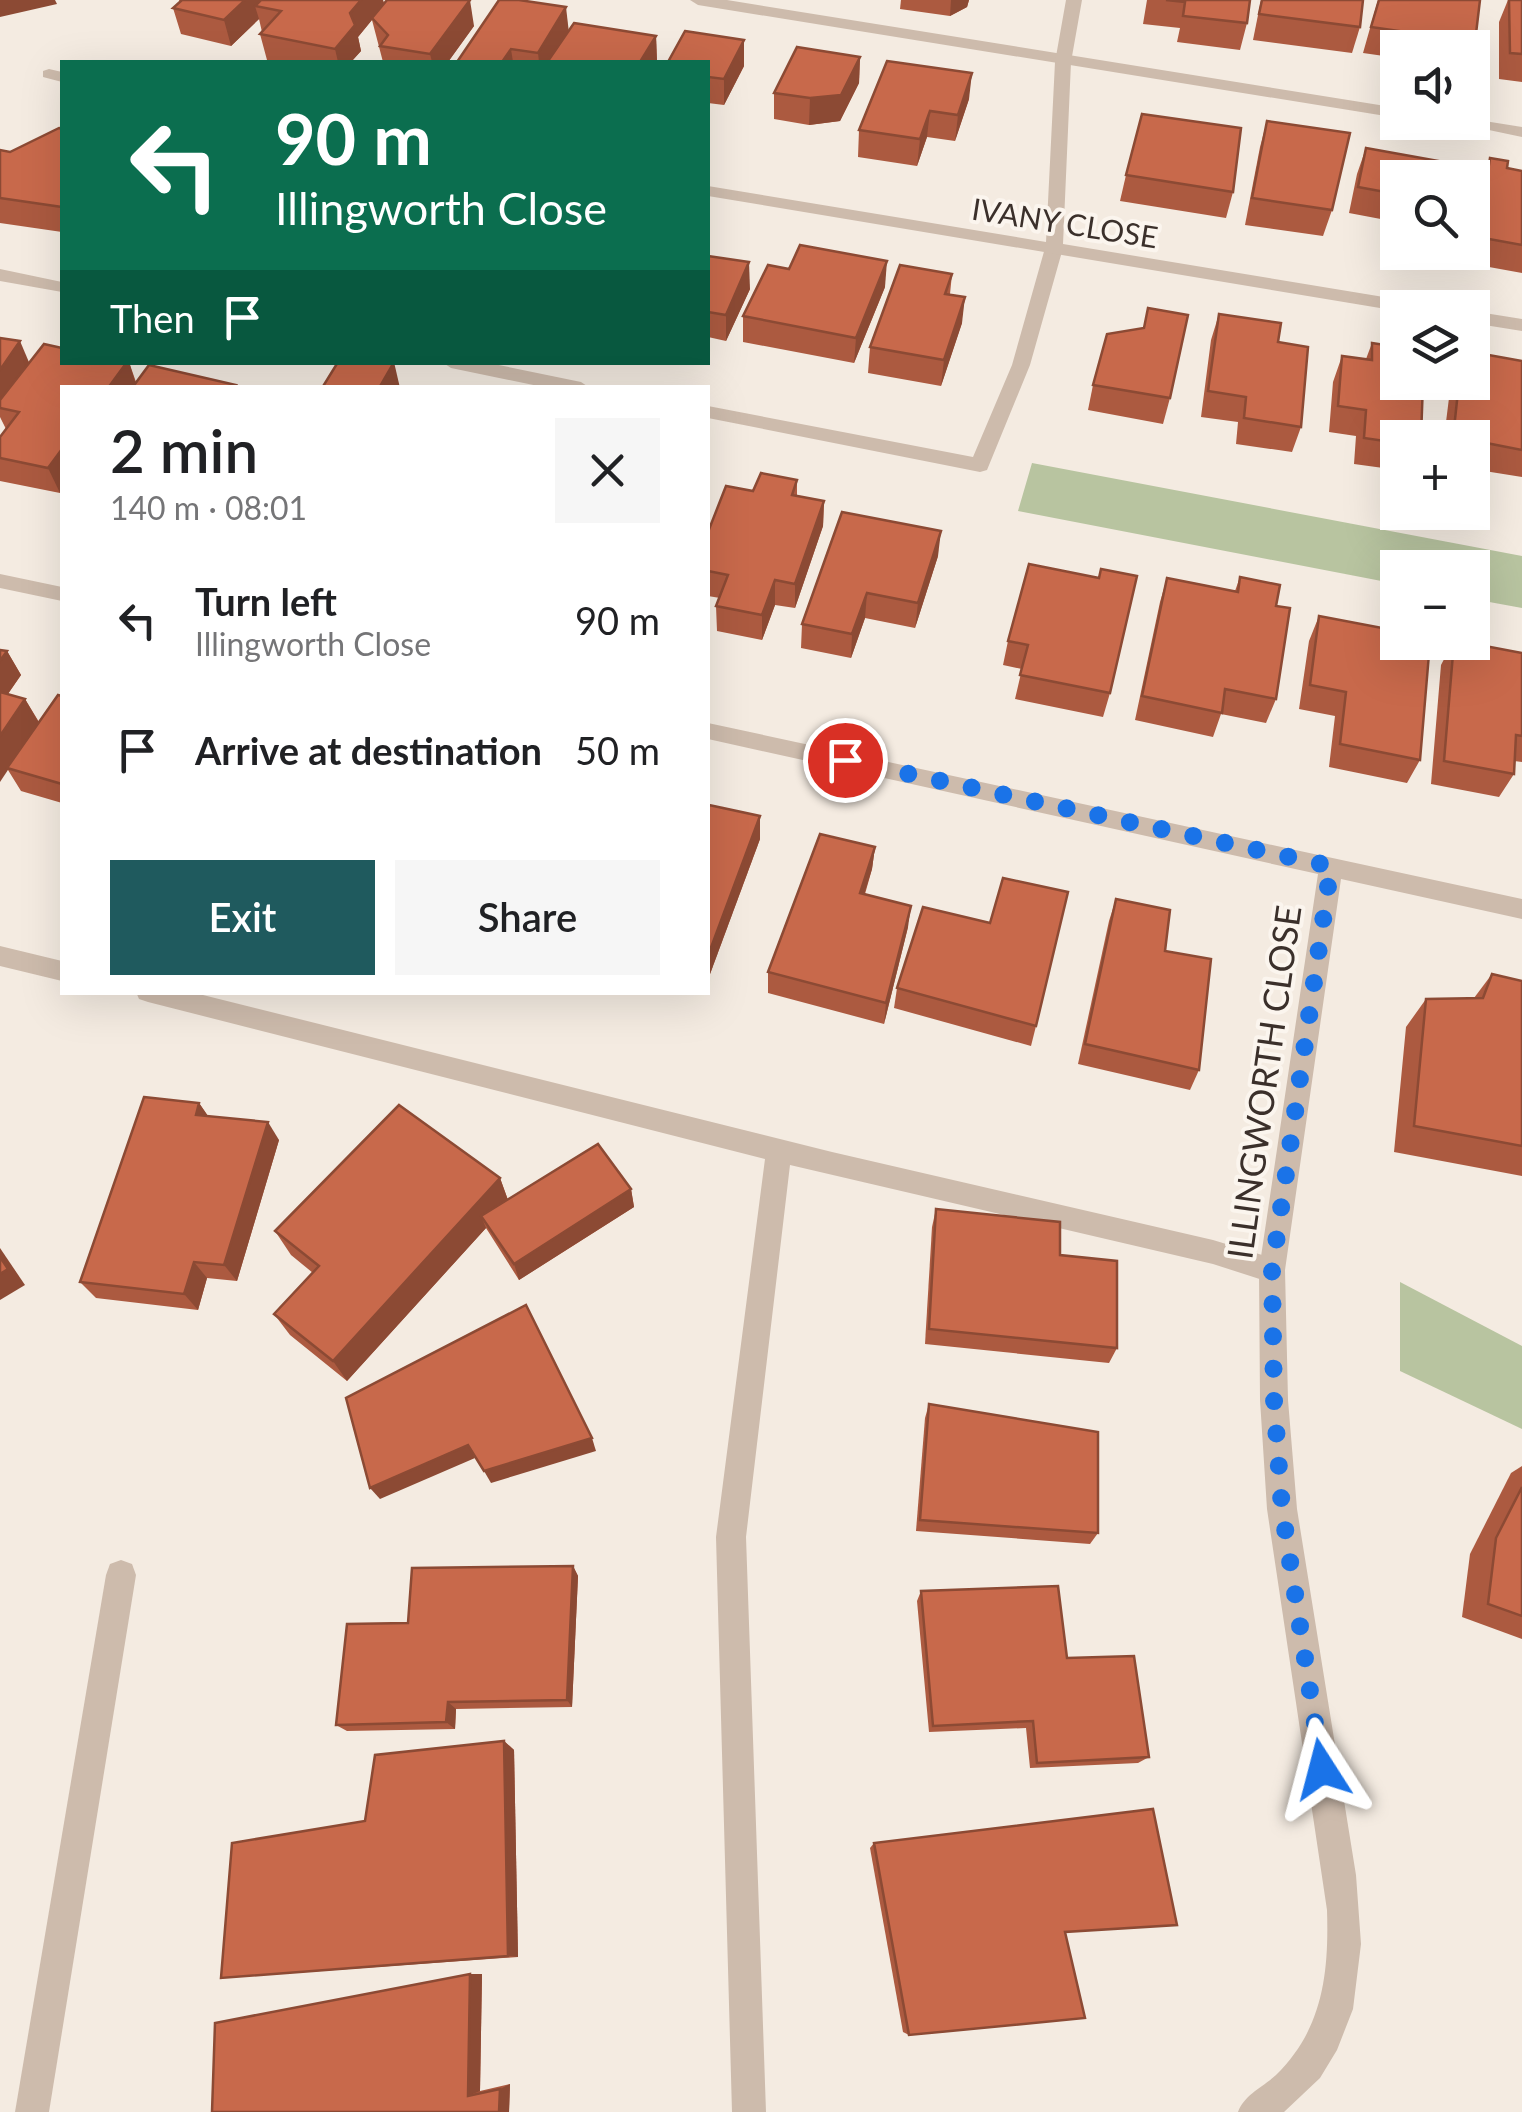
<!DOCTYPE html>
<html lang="en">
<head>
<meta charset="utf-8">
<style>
  body { margin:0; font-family:Lato,sans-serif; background:#f6f6f6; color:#202124; height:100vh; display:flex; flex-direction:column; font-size:38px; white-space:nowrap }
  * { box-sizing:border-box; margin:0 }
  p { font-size:32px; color:#757577 }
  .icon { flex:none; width:55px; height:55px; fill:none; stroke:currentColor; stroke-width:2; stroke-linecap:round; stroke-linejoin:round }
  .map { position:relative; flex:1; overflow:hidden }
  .panel { position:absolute; left:60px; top:385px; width:650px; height:610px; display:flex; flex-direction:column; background:#fff; border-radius:0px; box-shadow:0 10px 40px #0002 }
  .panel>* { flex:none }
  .guide { position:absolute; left:60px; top:60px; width:650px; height:305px; border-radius:0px; box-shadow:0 10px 40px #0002; background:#0b6e4f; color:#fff; overflow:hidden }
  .tools { position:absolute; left:1380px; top:30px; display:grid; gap:20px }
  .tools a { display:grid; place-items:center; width:110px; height:110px; border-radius:0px; background:#fff; box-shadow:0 10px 40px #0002; font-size:50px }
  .pin { position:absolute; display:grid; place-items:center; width:85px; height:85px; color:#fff; margin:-42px; border:5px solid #fff; border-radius:50%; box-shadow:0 2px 10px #0007 }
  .me { position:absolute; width:110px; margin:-55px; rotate:351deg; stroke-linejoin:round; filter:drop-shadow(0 0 8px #0008) }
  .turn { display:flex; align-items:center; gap:35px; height:210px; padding:0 50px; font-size:45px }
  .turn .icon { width:130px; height:130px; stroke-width:2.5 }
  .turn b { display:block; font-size:70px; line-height:85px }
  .then { display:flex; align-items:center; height:95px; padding:0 50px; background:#0003; gap:20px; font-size:38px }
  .round { display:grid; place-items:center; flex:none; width:105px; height:105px; border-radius:0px; background:#f6f6f6 }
  .headline { display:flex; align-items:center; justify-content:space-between; height:170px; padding:0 50px }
  h1 { font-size:60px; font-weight:600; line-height:75px }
  .action { display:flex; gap:20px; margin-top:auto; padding:20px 50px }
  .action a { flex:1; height:115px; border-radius:0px; background:#1f5a5e; color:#fff; font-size:40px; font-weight:600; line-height:115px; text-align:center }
  .action a+a { background:#f6f6f6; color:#202124 }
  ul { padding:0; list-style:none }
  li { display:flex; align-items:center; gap:30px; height:130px; padding:0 50px }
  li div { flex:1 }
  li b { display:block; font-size:38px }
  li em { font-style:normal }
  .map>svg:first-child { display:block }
  .green { fill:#b8c4a0 }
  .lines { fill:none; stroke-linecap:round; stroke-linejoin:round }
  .service { fill:#cdbbac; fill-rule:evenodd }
  .minor { fill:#cdbbac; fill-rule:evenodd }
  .wall { fill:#ac5a40 }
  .shaded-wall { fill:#8c4a34 }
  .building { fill:#c8694b; stroke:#8c4a34; stroke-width:2.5 }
  .route { stroke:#1a73e8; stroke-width:18; stroke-dasharray:0 32.4 }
  .labels { text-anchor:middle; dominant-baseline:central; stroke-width:8; stroke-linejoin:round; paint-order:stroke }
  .far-street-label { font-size:30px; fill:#3b302b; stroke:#fbf5ee }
  .street-label { font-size:35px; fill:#3b302b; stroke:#fbf5ee }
</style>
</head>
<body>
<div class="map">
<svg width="1522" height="2112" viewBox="0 0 1522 2112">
  <rect width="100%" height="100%" fill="#f4ebe1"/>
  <g class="green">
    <path d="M1032 463 1522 556V608L1473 599 1472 568H1398L1397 584 1018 511Z"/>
    <path d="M1400 1282 1522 1346V1429L1400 1371Z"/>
  </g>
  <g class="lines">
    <g class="service">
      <path d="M690 0H727L1398 108V118L698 5Z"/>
      <path d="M1472 119 1522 127V137L1451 122H1472Z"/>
      <path d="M1054 243 1063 248 1030 365 987 470 980 472 708 418V406L973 457 1012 365 1045 248Z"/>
      <path d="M0 269 62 282V292L0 281Z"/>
      <path d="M442 362H484L581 382 590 388H548L451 368Z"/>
      <path d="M0 946 62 961V981L0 966Z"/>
      <path d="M136 992H191L832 1152 1213 1240 1282 1261 1285 1270 1282 1279 1272 1283 1213 1264 790 1165 746 1537 766 2112H732L716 1537 765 1159 148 1002 139 999Z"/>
    </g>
    <g class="minor">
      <path d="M1066 0H1082L1071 62 1063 244 1414 302 1423 308H1398V311L708 196V186L1046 242 1055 62Z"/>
      <path d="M49 69 62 72V82L43 77V71Z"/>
      <path d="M1472 311 1522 319V331L1472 323Z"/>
      <path d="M0 574 62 587V601L0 588Z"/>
      <path d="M708 723 1522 899V919L1341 879 1285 1270 1288 1400 1297 1509 1356 1875 1361 1944 1353 2009 1337 2050 1320 2078 1284 2112H1238C1245 2094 1262 2088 1276 2075 1323 2029 1329 1973 1327 1910L1267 1509 1260 1400 1259 1270 1318 874 708 739Z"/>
      <path d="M121 1560 132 1564 136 1575 49 2112H15L106 1575 110 1564Z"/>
    </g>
  </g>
  <g class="wall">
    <path d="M179 0H383L384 3 474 26 448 62H383L372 20 358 37 361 51 351 62H278L267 60 260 34 262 32 259 19 231 46 181 34 173 8 180 3Z"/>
    <path d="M901 0H969L967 7 950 16 900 9Z"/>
    <path d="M1147 0H1250L1247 23 1240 50 1177 42 1180 28 1143 24Z"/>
    <path d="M1261 0H1363L1360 27 1352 53 1253 40Z"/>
    <path d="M1378 0 1475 42 1472 48H1398V58L1363 53Z"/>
    <path d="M1508 0H1522V82L1499 79V22Z"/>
    <path d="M569 31 656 36 657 62H457Z"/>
    <path d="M860 57 859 83 840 121 809 125 774 119V93Z"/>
    <path d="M708 62 744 66 724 105 708 103Z"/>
    <path d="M969 99 955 141 927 137 917 166 858 157 859 130Z"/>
    <path d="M1267 121 1332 210 1323 236 1245 225 1260 147Z"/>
    <path d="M62 129V232L0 223V150L10 152Z"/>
    <path d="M1366 148 1398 178V244L1382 241 1386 220 1349 213 1357 174Z"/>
    <path d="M1490 158 1507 168 1522 171V273L1467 263 1469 252H1472V228L1479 184Z"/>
    <path d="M1126 175 1233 192 1226 218 1120 201Z"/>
    <path d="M708 230 709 256 750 289 726 341 708 337Z"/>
    <path d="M952 274 950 294 962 323 941 386 868 373 870 347Z"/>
    <path d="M885 287 854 363 743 342V316Z"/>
    <path d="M1219 314 1278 342 1301 427 1292 452 1236 444 1238 422 1201 417 1211 340Z"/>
    <path d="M0 338 30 363 129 362 136 382 236 385 237 388H62V490L60 493 0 481V437L6 429 0 417Z"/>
    <path d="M1372 343 1398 438V470L1354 464 1356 436 1329 432 1333 382 1342 356 1366 359Z"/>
    <path d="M1522 361V477L1472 469V438H1444L1451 382H1472Z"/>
    <path d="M1093 385 1170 398 1163 424 1088 410Z"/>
    <path d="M797 480V496L824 501 823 526 795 608 775 605 762 640 717 631 716 606 720 598 708 596V532L753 491Z"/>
    <path d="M938 556 915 628 865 618 851 658 801 648 802 624Z"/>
    <path d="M1029 564 1110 693 1103 717 1015 699 1022 669 1003 665 1008 641Z"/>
    <path d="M1240 577 1276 606V699L1266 723 1221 714 1213 737 1135 720 1160 602 1167 578 1235 591Z"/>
    <path d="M1319 616 1420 760 1407 783 1329 767 1335 716 1299 709 1309 641Z"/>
    <path d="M1453 642H1464L1522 653V762L1514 761V774L1499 797 1431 784 1441 665Z"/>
    <path d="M7 651 21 675 8 694 25 699 39 722 62 696V803L21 791 8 770Z"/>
    <path d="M708 809 760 816V839L710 974 708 973Z"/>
    <path d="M875 847 872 869 865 894 908 927 884 1024 768 993V972Z"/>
    <path d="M1116 899 1165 951 1199 1070 1190 1090 1078 1064 1109 921Z"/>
    <path d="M1492 974 1522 981V1176L1394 1152 1406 1027 1426 999 1474 998Z"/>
    <path d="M897 988 1036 1026 1031 1046 894 1008Z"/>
    <path d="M199 1103 208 1116 279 1140 237 1281 207 1278 198 1310 96 1298 80 1282Z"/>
    <path d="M500 1178 508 1200 631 1189 634 1207 519 1280 486 1228 347 1381 290 1335 274 1314 313 1273 291 1255 275 1231Z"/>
    <path d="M936 1209 1060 1255 1117 1348 1109 1363 925 1344 932 1227Z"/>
    <path d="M929 1404 1098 1533 1090 1544 916 1531 925 1418Z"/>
    <path d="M1522 1466V1639L1462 1617 1470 1554 1511 1473Z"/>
    <path d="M573 1566 578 1576 572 1707 456 1709 455 1729 347 1731 336 1725 408 1623Z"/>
    <path d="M921 1591 1067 1658 1149 1757 1138 1763 1030 1768 1026 1728 929 1732 917 1601Z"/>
    <path d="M504 1741 514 1750 518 1957 221 1978 365 1821Z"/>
    <path d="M874 1843 1066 1933 909 2035 903 2032 870 1848Z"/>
    <path d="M470 1974H482L480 2091 510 2084 509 2112H212Z"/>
  </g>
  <g class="shaded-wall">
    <path d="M0 0H55L57 4 0 17Z"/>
    <path d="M245 0H278L255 6 259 19 231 46 224 20Z"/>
    <path d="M361 0H383L384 5 358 37 361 51 351 62H338L335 49 350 13Z"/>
    <path d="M470 0 474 26 448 62H432L430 54Z"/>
    <path d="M951 0H969L967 7 950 16Z"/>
    <path d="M566 7 569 33 548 62H539L538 53Z"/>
    <path d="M656 36 657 62H640Z"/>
    <path d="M744 40V66L724 105V79Z"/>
    <path d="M511 49 513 62H502Z"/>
    <path d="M860 57 859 83 840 121 809 125 810 98Z"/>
    <path d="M972 73 969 99 955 141 958 115Z"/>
    <path d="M930 111 927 137 917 166 920 139Z"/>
    <path d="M709 230V256L708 260V232Z"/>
    <path d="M887 261 885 287 854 363 856 338Z"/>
    <path d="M749 262 750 289 726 341V315Z"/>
    <path d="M965 297 962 323 941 386 944 360Z"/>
    <path d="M20 341 31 367 0 408V370Z"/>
    <path d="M127 362H129L137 388H108Z"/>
    <path d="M394 362 400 388H379Z"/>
    <path d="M62 449V490L60 493 48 468Z"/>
    <path d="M824 501 823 526 795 608V584Z"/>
    <path d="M941 531 938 556 915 628 918 603Z"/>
    <path d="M775 580V605L762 640V615Z"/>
    <path d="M867 593 865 618 851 658 852 634Z"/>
    <path d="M7 651 21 675 0 705V661Z"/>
    <path d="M25 699 39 723 0 782V736Z"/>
    <path d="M760 816V839L710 974 709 953Z"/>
    <path d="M875 847 872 869 858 914 860 893Z"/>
    <path d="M911 906 908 927 884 1024 886 1003Z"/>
    <path d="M199 1103 212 1122 196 1115Z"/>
    <path d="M268 1122 279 1140 237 1281 224 1265Z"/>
    <path d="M500 1178 509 1203 481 1216 486 1228 347 1381 333 1361Z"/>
    <path d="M631 1189 634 1207 519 1280 514 1264Z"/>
    <path d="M0 1248 25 1285 0 1300Z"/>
    <path d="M194 1262 207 1278 198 1310 184 1294Z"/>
    <path d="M592 1438 596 1451 491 1483 484 1471Z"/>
    <path d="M468 1445 475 1458 380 1499 370 1488Z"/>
    <path d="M573 1566 578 1576 572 1707 567 1700Z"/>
    <path d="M448 1702 456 1709 455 1729 446 1722Z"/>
    <path d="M504 1741 514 1750 518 1957 508 1956Z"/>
    <path d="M470 1974H482L480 2091 468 2096Z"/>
    <path d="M510 2084 509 2112H499L500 2089Z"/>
  </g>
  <g class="building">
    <path d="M182 0H245L224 20 173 8Z"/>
    <path d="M261 0H361L350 13 355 25 335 49 260 34 281 11 255 6Z"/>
    <path d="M387 0H470L430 54 380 46 388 35 372 18Z"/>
    <path d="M499 0H519L566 7 538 53 511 49 502 62H457Z"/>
    <path d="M1166 0H1250L1247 23 1183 16 1185 2Z"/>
    <path d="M1262 0H1363L1360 27 1259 14Z"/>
    <path d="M1379 0H1480L1475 42 1371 27Z"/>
    <path d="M1509 0H1522V54L1510 53Z"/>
    <path d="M574 23 656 36 640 62H557L548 61Z"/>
    <path d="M685 31 744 40 724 79 708 77V62H668Z"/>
    <path d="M797 47 860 57 841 95 810 98 774 93Z"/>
    <path d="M887 61 972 73 958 115 930 111 920 139 859 130Z"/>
    <path d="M1142 114 1241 128 1233 192 1126 175Z"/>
    <path d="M1267 121 1350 133 1332 210 1252 198Z"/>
    <path d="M59 128 62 129V207L0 198V150L10 152Z"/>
    <path d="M1366 148 1455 164 1453 178H1398V216L1391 215 1396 194 1358 187Z"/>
    <path d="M1490 158 1508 161 1507 168 1522 171V245L1478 237Z"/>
    <path d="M800 245 887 261 856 338 743 316 768 265 789 269Z"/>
    <path d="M708 256 749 262 726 315 708 312Z"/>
    <path d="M900 265 952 274 945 294 965 297 944 360 870 347Z"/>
    <path d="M1148 308 1188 315 1170 398 1093 385 1107 334 1144 328Z"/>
    <path d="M1219 314 1281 323 1278 342 1308 347 1301 427 1244 418 1246 397 1208 391Z"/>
    <path d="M0 338 20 341 0 370Z"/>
    <path d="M1372 343 1398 347V382H1423L1421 438H1398V443L1364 438 1366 410 1338 406 1342 356 1372 360Z"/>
    <path d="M44 344 62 348V362H127L108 388H62V449L48 468 0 458V437L19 412 0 408V400Z"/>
    <path d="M1472 352 1522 361V450L1481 442 1474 454 1472 453V438H1453L1459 382H1472Z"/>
    <path d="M338 362H394L379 388H322Z"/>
    <path d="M149 365 236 385 234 388H132Z"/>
    <path d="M761 473 797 480 792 495 824 501 795 584 775 580 762 615 716 606 728 575 708 571V532L726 486 753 491Z"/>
    <path d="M842 512 941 531 918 603 867 593 852 634 802 624Z"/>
    <path d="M1029 564 1099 578 1101 569 1137 576 1110 693 1020 675 1028 645 1008 641Z"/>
    <path d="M1240 577 1280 585 1276 606 1290 608 1276 699 1225 689 1222 713 1142 696 1167 578 1238 592Z"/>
    <path d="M1319 616 1398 631V642H1430L1420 760 1340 744 1346 692 1310 685Z"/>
    <path d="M1454 642H1464L1522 653V736L1516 735 1514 774 1444 761Z"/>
    <path d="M0 650 7 651 0 661Z"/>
    <path d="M0 692 25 699 0 736Z"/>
    <path d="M58 695 62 696V784L7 768Z"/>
    <path d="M709 805 760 816 709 953 708 952V809Z"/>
    <path d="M820 834 875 847 860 893 911 906 886 1003 768 972Z"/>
    <path d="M1003 878 1068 892 1036 1026 897 988 923 907 990 923Z"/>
    <path d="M1116 899 1170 910 1165 951 1211 959 1199 1070 1085 1044Z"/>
    <path d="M1492 974 1522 981V1146L1414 1126 1426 999 1483 998Z"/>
    <path d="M144 1097 199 1103 196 1115 268 1122 224 1265 194 1262 184 1294 80 1282Z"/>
    <path d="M399 1105 500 1178 333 1361 274 1314 319 1266 275 1231Z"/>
    <path d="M598 1144 631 1189 514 1264 481 1216Z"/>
    <path d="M936 1209 1060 1222V1255L1117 1261V1348L929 1329Z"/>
    <path d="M0 1257 8 1269 0 1274Z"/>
    <path d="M526 1305 592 1438 484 1471 468 1445 370 1488 346 1398Z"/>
    <path d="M929 1404 1098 1432V1533L920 1520Z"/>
    <path d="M1522 1487V1616L1488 1604 1496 1538Z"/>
    <path d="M573 1566 567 1700 448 1702 446 1722 336 1725 347 1624 408 1623 412 1568Z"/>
    <path d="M1058 1586 1067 1658 1134 1656 1149 1757 1037 1763 1033 1721 933 1726 921 1591Z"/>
    <path d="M504 1741 508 1956 221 1978 232 1843 365 1821 375 1755Z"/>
    <path d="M1153 1809 1177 1925 1065 1932 1085 2018 909 2035 874 1843Z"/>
    <path d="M470 1974 468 2096 500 2089 499 2112H212L215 2023Z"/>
  </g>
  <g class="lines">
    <path class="route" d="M845 760 1331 866 1272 1270 1274 1400 1282 1509 1322 1769"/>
  </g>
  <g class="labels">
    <g class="far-street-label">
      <text transform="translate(1065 222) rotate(9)">IVANY CLOSE</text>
    </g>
    <g class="street-label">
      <text transform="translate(1263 1082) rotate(-82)">ILLINGWORTH CLOSE</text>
    </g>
  </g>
</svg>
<div class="tools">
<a><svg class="icon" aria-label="sound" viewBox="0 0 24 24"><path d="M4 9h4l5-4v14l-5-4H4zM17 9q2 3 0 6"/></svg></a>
<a><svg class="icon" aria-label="search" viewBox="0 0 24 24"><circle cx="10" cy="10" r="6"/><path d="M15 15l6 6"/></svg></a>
<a><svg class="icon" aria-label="layers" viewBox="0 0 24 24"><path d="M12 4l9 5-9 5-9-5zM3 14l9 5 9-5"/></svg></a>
<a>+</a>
<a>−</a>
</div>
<div class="pin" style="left:845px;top:760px;background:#d93025"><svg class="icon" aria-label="arrive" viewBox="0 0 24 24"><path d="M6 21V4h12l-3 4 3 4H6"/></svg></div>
<svg class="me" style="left:1322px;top:1769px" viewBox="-20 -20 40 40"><path d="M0-17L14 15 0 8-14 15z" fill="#1a73e8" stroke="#fff" stroke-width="4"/></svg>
<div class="guide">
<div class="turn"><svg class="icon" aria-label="left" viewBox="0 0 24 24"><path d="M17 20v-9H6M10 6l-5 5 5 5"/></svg><div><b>90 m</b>Illingworth Close</div></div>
<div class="then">Then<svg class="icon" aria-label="arrive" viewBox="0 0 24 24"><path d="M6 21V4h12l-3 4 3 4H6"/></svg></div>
</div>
<section class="panel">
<div class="headline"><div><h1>2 min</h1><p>140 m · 08:01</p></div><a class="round"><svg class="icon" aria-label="close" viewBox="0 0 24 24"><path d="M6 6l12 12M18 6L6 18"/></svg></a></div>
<ul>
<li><svg class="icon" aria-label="left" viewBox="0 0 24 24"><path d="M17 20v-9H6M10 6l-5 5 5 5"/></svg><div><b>Turn left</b><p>Illingworth Close</p></div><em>90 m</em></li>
<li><svg class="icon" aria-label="arrive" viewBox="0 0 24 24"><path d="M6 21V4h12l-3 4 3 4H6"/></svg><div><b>Arrive at destination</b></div><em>50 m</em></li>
</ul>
<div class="action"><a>Exit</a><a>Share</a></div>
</section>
</div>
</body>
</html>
